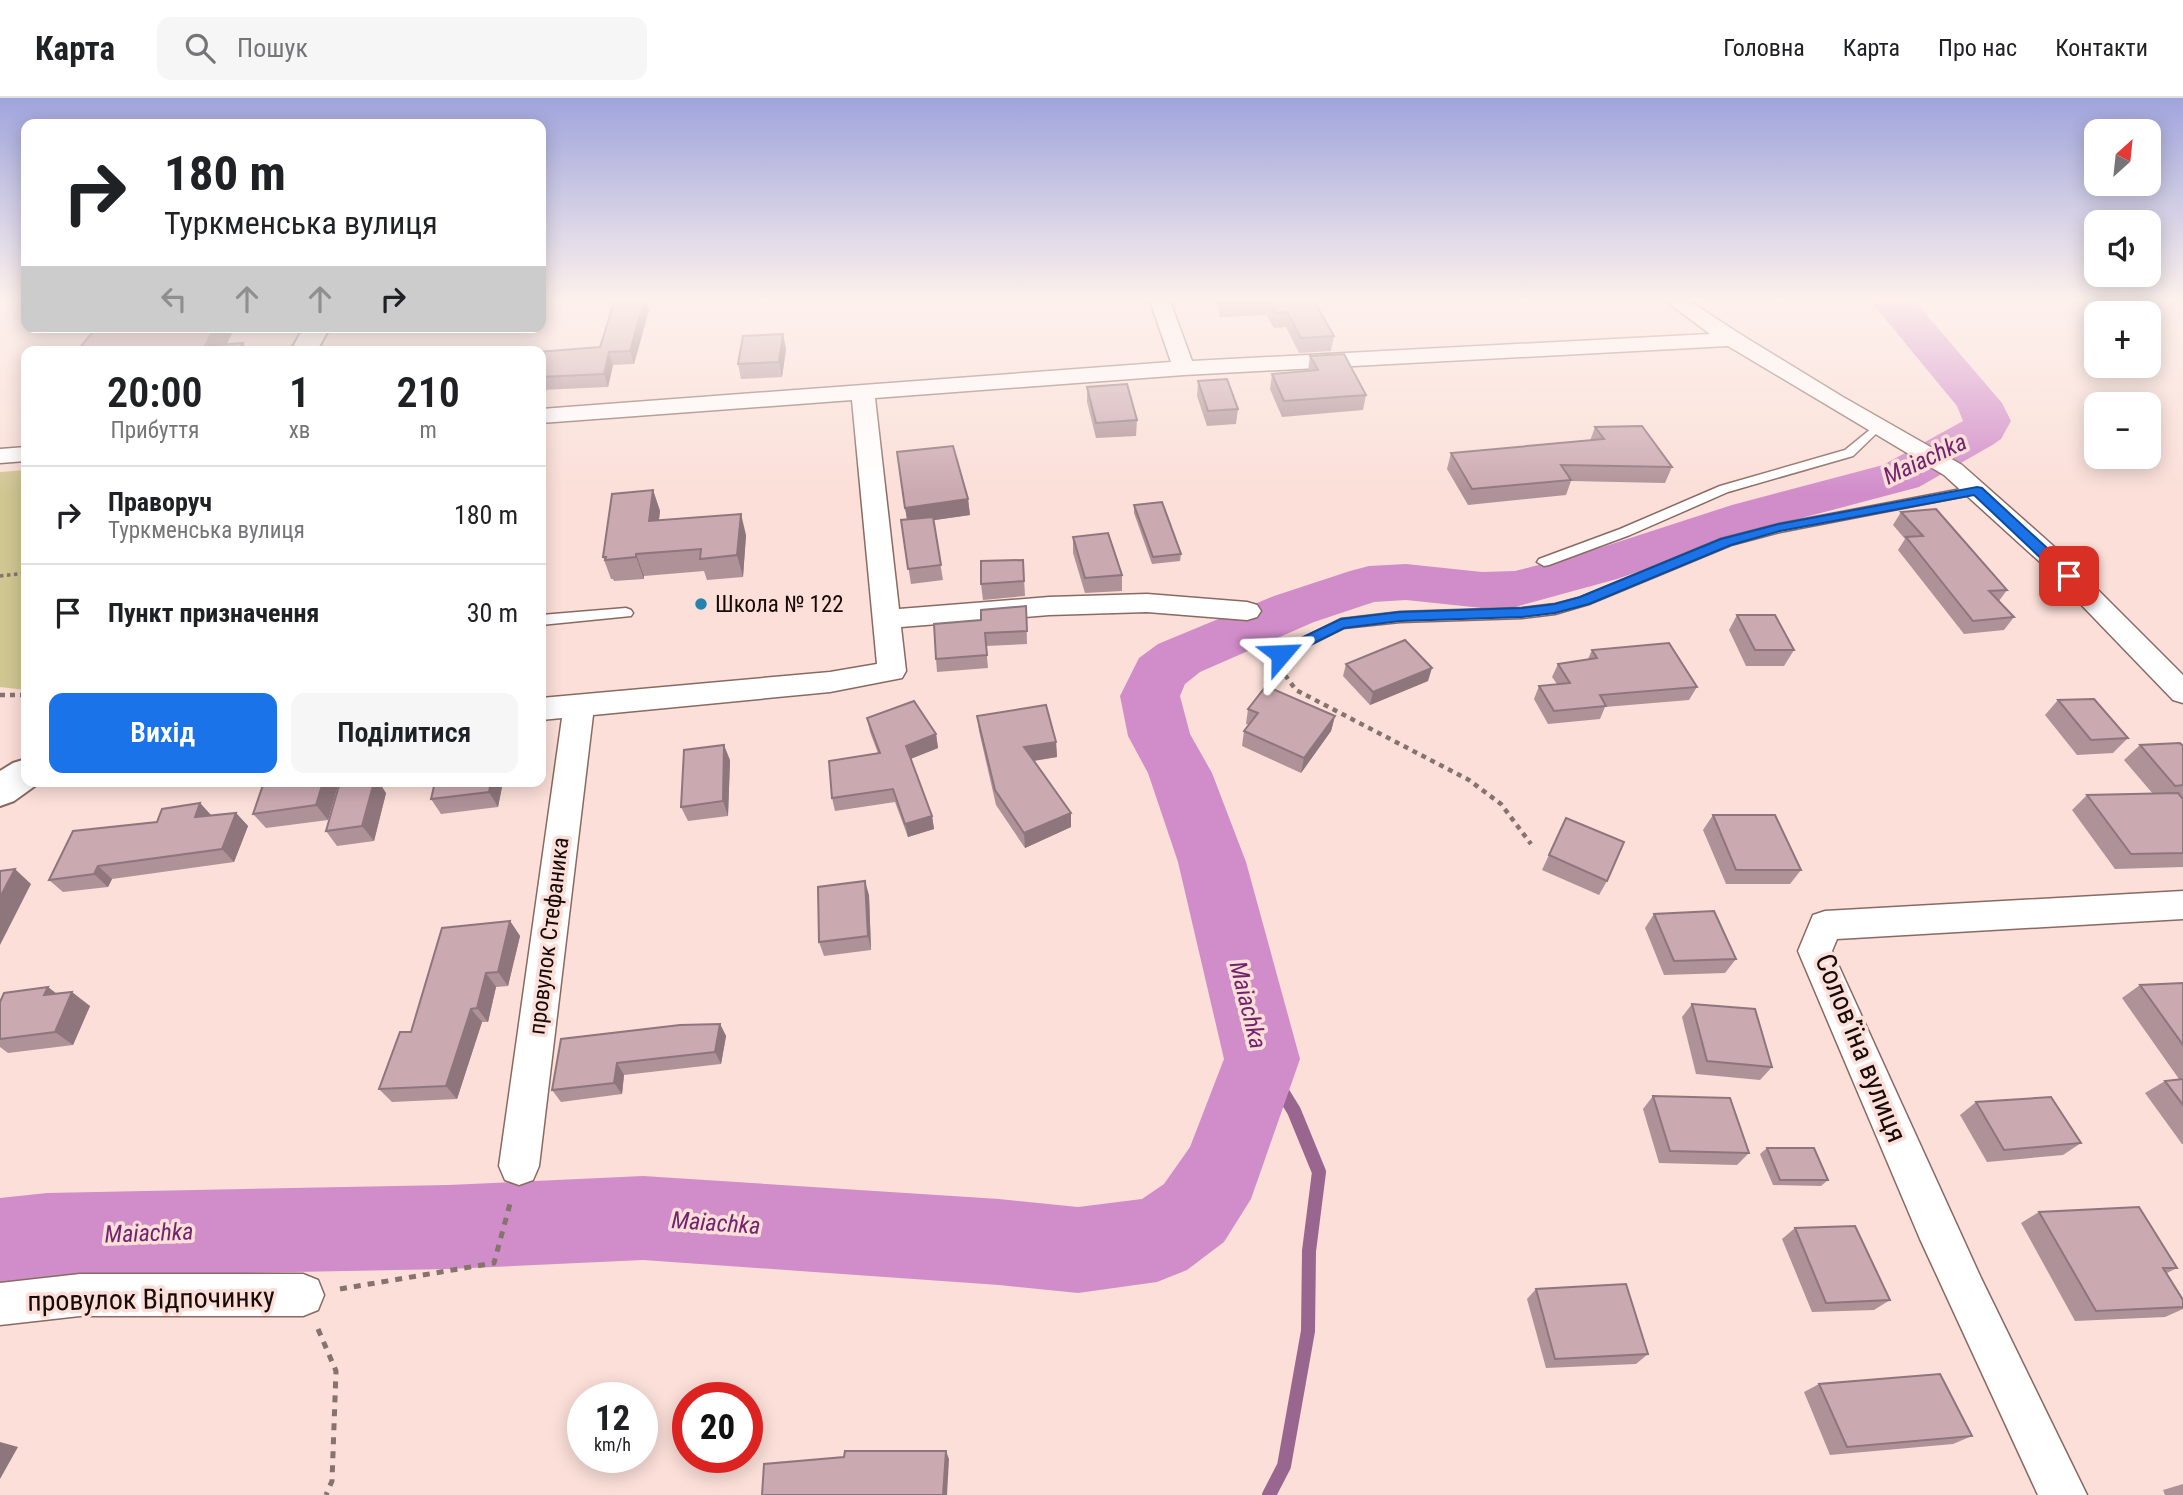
<!DOCTYPE html>
<html lang="uk">
<head>
<meta charset="utf-8">
<style>
  body { margin:0; font-family:"Roboto Condensed",sans-serif; background:#f6f6f6; color:#202124; height:100vh; display:flex; flex-direction:column; font-size:26px; white-space:nowrap }
  * { box-sizing:border-box; margin:0 }
  p { font-size:23px; color:#757577 }
  .icon { flex:none; width:38px; height:38px; fill:none; stroke:currentColor; stroke-width:2; stroke-linecap:round; stroke-linejoin:round }
  .map { position:relative; flex:1; overflow:hidden }
  .sheet { position:absolute; left:21px; top:248px; width:525px; height:441px; display:flex; flex-direction:column; background:#fff; border-radius:14px; box-shadow:0 4px 18px #0003 }
  .sheet>* { flex:none }
  .hud { position:absolute; left:21px; top:21px; width:525px; height:214px; border-radius:14px; box-shadow:0 4px 18px #0003; background:#fff; color:#202124; overflow:hidden }
  .needle { width:46px; rotate:27deg }
  .buttons { position:absolute; left:2084px; top:21px; display:grid; gap:14px }
  .buttons a { display:grid; place-items:center; width:77px; height:77px; border-radius:14px; background:#fff; box-shadow:0 4px 18px #0003; font-size:35px }
  .speed { position:absolute; left:567px; top:1284px; display:flex; gap:14px; font-size:35px; font-weight:700; text-align:center }
  .speed>* { display:grid; place-content:center; width:91px; height:91px; border-radius:50%; background:#fff; box-shadow:0 4px 18px #0003; line-height:1 }
  .speed small { font-size:18px; font-weight:400 }
  .speed .limit { border:10px solid #d22; background:#fff; color:#111 }
  .pin { position:absolute; display:grid; place-items:center; width:60px; height:60px; color:#fff; margin:-30px; border-radius:14px; box-shadow:0 4px 10px #0006 }
  .me { position:absolute; width:77px; margin:-38px; rotate:64deg; stroke-linejoin:round; filter:drop-shadow(0 0 5px #0008) }
  .turn { display:flex; align-items:center; gap:24px; height:147px; padding:0 28px; font-size:32px }
  .turn .icon { width:91px; height:91px; stroke-width:2.5 }
  .turn b { display:block; font-size:49px; line-height:60px }
  .lanes { display:flex; align-items:center; height:66px; padding:0 28px; background:#0003; justify-content:center; gap:35px; direction:ltr }
  .lanes .off { opacity:.35 }
  .eta { display:flex; justify-content:space-evenly; align-items:center; height:119px; text-align:center }
  .eta b { font-size:42px; font-weight:600; line-height:49px }
  .primary-button { display:flex; gap:14px; margin-top:auto; padding:14px 28px }
  .primary-button a { flex:1; height:80px; border-radius:14px; background:#1a73e8; color:#fff; font-size:28px; font-weight:600; line-height:80px; text-align:center }
  .primary-button a+a { background:#f6f6f6; color:#202124 }
  ul { padding:0; list-style:none }
  li { display:flex; align-items:center; gap:21px; height:98px; padding:0 28px; border-top:2px solid #e0e0e0 }
  li div { flex:1 }
  li b { display:block; font-size:26px }
  li em { font-style:normal }
  header { display:flex; align-items:center; gap:42px; box-sizing:border-box; height:98px; padding:0 35px; background:#fff; border-bottom:2px solid #e0e0e0 }
  header strong { font-size:33px }
  nav { display:flex; gap:38px; margin-inline-start:auto; font-size:24px }
  .search { width:490px; height:63px; background:#f6f6f6; display:flex; align-items:center; gap:18px; box-sizing:border-box; padding:0 24px; border-radius:14px; color:#757577; font-size:26px }
  .map>svg:first-child { display:block }
  .green { fill:#d0c692 }
  .lines { fill:none; stroke-linecap:round; stroke-linejoin:round }
  .stream { stroke:#996690; stroke-width:14 }
  .river { fill:#d18dca; fill-rule:evenodd }
  .lane-casing { stroke:#896a62; stroke-width:3 }
  .street-casing { stroke:#896a62; stroke-width:3 }
  .secondary-casing { stroke:#896a62; stroke-width:4 }
  .path-far2 { stroke:#86736e; stroke-width:3.5; stroke-dasharray:3.5 3.5; stroke-linecap:butt }
  .path-far1 { stroke:#86736e; stroke-width:4.5; stroke-dasharray:5 5; stroke-linecap:butt }
  .path { stroke:#86736e; stroke-width:5; stroke-dasharray:7 7; stroke-linecap:butt }
  .lane { fill:#fff; fill-rule:evenodd }
  .street { fill:#fff; fill-rule:evenodd }
  .secondary { fill:#fff; fill-rule:evenodd }
  .wall { fill:#af9198 }
  .shaded-wall { fill:#8e767c }
  .building { fill:#cba9b1; stroke:#8e767c; stroke-width:2 }
  .route { fill:#1a73e8; stroke:#114b97; stroke-width:2 }
  .poi-dot { fill:#2583b0; stroke:#fbdfd8; stroke-width:2.5 }
  .labels { text-anchor:middle; dominant-baseline:central; stroke-width:7; stroke-linejoin:round; paint-order:stroke }
  .poi-label { font-size:23px; fill:#160b08; stroke:#fbdfd8; text-anchor:start }
  .street-label { font-size:23px; fill:#160b08; stroke:#fbdfd8 }
  .water-label { font-size:24px; font-style:italic; fill:#73236e; stroke:#fbdfd8 }
  .near-street-label { font-size:28px; fill:#160b08; stroke:#fbdfd8 }
</style>
</head>
<body>
<header>
<strong>Карта</strong>
<div class="search"><svg class="icon" aria-label="search" viewBox="0 0 24 24"><circle cx="10" cy="10" r="6"/><path d="M15 15l6 6"/></svg>Пошук</div>
<nav><a>Головна</a><a>Карта</a><a>Про нас</a><a>Контакти</a></nav>
</header>
<div class="map">
<svg width="2183" height="1397" viewBox="0 0 2183 1397">
  <rect width="100%" height="100%" fill="#fbdfd8"/>
  <path class="green" d="M26 372V592L0 589V374Z"/>
  <g class="lines">
    <path class="stream" d="M1262 961 1294 1013 1319 1074 1309 1153 1308 1233 1284 1368 1269 1397"/>
    <path class="river" d="M1868 200H1912L2002 305 2011 323 2001 341 1994 346 1919 389 1768 429 1617 481 1515 509 1482 510 1406 502 1374 504 1314 524 1200 574 1185 586 1180 598 1190 636 1212 675 1246 764 1300 961 1251 1101 1224 1144 1187 1172 1157 1184 1078 1195 999 1187 643 1162 448 1171 47 1179 0 1186V1100L47 1095 448 1087 643 1078 999 1101 1078 1109 1142 1101 1164 1086 1190 1049 1224 961 1178 764 1148 675 1128 638 1120 598 1139 560 1158 546 1274 498 1350 473 1369 468 1406 466 1482 474 1515 473 1581 456 1732 407 1883 367 1963 323 1957 308Z"/>
    <g class="lane-casing">
      <g id="lane">
        <path d="M1877 326 1883 329 1881 331 1853 358 1728 394 1630 437 1549 467 1544 468 1537 464 1539 461 1620 431 1720 388 1845 352Z"/>
        <path d="M1977 388 1983 392 1981 395 1780 434 1731 447 1589 506 1555 516 1522 520 1400 524 1344 530 1286 559H1276L1274 556 1276 553 1341 521 1400 514 1522 510 1555 506 1579 500 1721 441 1779 426Z"/>
        <path d="M626 510 631 512 633 515 631 518 541 527V517Z"/>
      </g>
    </g>
    <g class="street-casing">
      <g id="street">
        <path d="M1149 200H1169L1192 263 1710 236 1662 200H1685L1740 236 1843 299 1962 367 2059 453 2183 577V605L2173 602 2041 465 1944 377 1728 248 1184 277 875 300 899 511 1049 499 1147 496 1247 504 1257 507 1261 513 1257 519 1247 522 1147 514 1049 517 901 529 906 573 902 580 830 594 593 617 539 1068 533 1082 519 1087 505 1082 499 1068 562 620 541 622V600L830 574 877 566 852 302 541 325V311L1171 264Z"/>
        <path d="M26 349V363L0 365V351Z"/>
        <path d="M2183 793V821L1837 841 1832 853 1981 1180 2087 1397H2038L1920 1141 1798 853 1813 817 1825 813Z"/>
        <path d="M80 1176H303L318 1182 324 1197 318 1212 303 1218H80L0 1227V1185Z"/>
      </g>
    </g>
    <g class="secondary-casing">
      <g id="secondary">
        <path d="M304 229H330L316 254H290Z"/>
        <path d="M26 661V684L39 685 14 703 0 708V673L13 665Z"/>
      </g>
    </g>
    <path class="path-far2" d="M0 478 26 475"/>
    <g class="path-far1">
      <path d="M1285 577 1296 592 1469 682 1501 706 1531 746"/>
      <path d="M0 597H26"/>
    </g>
    <g class="path">
      <path d="M340 1191 494 1165 511 1102"/>
      <path d="M318 1231 336 1273 332 1383 326 1397"/>
    </g>
    <use href="#lane" class="lane"/>
    <use href="#street" class="street"/>
    <use href="#secondary" class="secondary"/>
  </g>
  <g class="wall">
    <path d="M1215 200H1308L1311 205 1334 238 1331 253 1299 255 1286 229 1274 230 1266 217 1220 219Z"/>
    <path d="M649 212 634 266 613 267 608 289 541 292V254L600 249Z"/>
    <path d="M783 236 786 251 782 279 741 281 738 266Z"/>
    <path d="M1310 258 1366 297 1363 312 1282 319 1270 291 1272 276 1308 273Z"/>
    <path d="M1198 283 1238 311 1236 326 1207 328 1197 298Z"/>
    <path d="M1087 289 1137 322 1136 338 1096 340 1087 304Z"/>
    <path d="M1595 329 1672 369 1665 385 1571 383 1566 397 1468 407 1447 371 1451 355 1590 343Z"/>
    <path d="M897 354 968 401 970 417 933 422 943 482 911 486 901 422H907Z"/>
    <path d="M653 392 660 413 659 422 746 437 743 479 707 482 704 473 644 478V481L614 483 613 481H611L603 459Z"/>
    <path d="M1134 407 1181 456 1180 463 1152 466 1134 415Z"/>
    <path d="M1901 414 2007 492 1999 503 2014 519 2004 532 1964 536 1898 452 1905 441 1893 427Z"/>
    <path d="M1073 439 1122 477V493L1085 495 1073 455Z"/>
    <path d="M1023 462 1025 498 983 502 981 486Z"/>
    <path d="M1026 508 1027 546 986 548 988 570 937 574 936 561Z"/>
    <path d="M1737 517 1794 552 1784 568H1746L1729 532Z"/>
    <path d="M1592 552 1697 589 1689 602 1605 609 1600 621 1548 626 1534 601 1539 588 1557 586 1552 579 1558 566 1588 561Z"/>
    <path d="M1346 566 1428 583 1370 607 1343 578Z"/>
    <path d="M2058 602 2128 640 2113 655 2077 657 2045 617Z"/>
    <path d="M1248 611 1335 618 1331 633 1301 675 1242 648 1244 633 1249 627 1246 626Z"/>
    <path d="M977 618 1056 644 1057 659 1034 663 1071 715V729L1025 750 996 707 979 633Z"/>
    <path d="M867 620 936 636 938 650 910 661 932 718 934 731 908 739 895 704 835 713 832 700 878 655 870 634Z"/>
    <path d="M2140 647 2183 648V769L2115 771 2072 712 2087 697 2153 696 2124 662Z"/>
    <path d="M730 662 728 718 688 723 681 709Z"/>
    <path d="M339 684 328 722 266 730 253 716Z"/>
    <path d="M435 684H503L498 709 441 716 431 701Z"/>
    <path d="M386 695 374 743 337 748 326 733Z"/>
    <path d="M200 705 211 718 236 715 248 728 234 764 112 781 108 789 63 794 49 782 157 724Z"/>
    <path d="M1713 717 1801 772 1790 786H1726L1703 732Z"/>
    <path d="M1566 720 1607 783 1599 797 1542 772Z"/>
    <path d="M869 797 871 852 824 858 819 844Z"/>
    <path d="M1654 816 1736 861 1725 875 1664 877 1645 830Z"/>
    <path d="M510 823 520 838 508 888 496 889 488 924H482L457 1001 392 1004 379 991 411 934Z"/>
    <path d="M2183 885V1046H2182L2145 995 2165 983 2179 981 2122 900 2140 887Z"/>
    <path d="M48 889 56 896 90 908 73 947 8 955 0 949V904Z"/>
    <path d="M1692 906 1772 969 1760 982 1696 976 1682 919Z"/>
    <path d="M720 926 726 938 721 966 624 977 622 996 561 1004 552 992 561 941Z"/>
    <path d="M1653 998 1749 1055 1737 1067 1659 1065 1643 1011Z"/>
    <path d="M1976 1004 2081 1045 2063 1057 1987 1064 1960 1017Z"/>
    <path d="M1767 1050 1828 1082 1821 1088 1773 1087 1760 1056Z"/>
    <path d="M2039 1114 2177 1170 2167 1175 2183 1202V1211L2165 1219 2075 1223 2021 1125Z"/>
    <path d="M1795 1130 1890 1202 1874 1212 1812 1214 1782 1141Z"/>
    <path d="M1536 1191 1648 1256 1636 1266 1546 1270 1527 1201Z"/>
    <path d="M1819 1286 1972 1338 1953 1346 1830 1357 1804 1294Z"/>
    <path d="M2183 1386V1397H2165L2163 1392Z"/>
  </g>
  <g class="shaded-wall">
    <path d="M645 200 649 212 634 266 630 253Z"/>
    <path d="M214 229H235L223 254 205 248Z"/>
    <path d="M783 236 786 251 782 279 779 264Z"/>
    <path d="M243 245 248 254H237Z"/>
    <path d="M609 254 613 267 608 289 604 276Z"/>
    <path d="M653 392 660 413 656 444 649 423Z"/>
    <path d="M968 401 970 417 908 426 905 410Z"/>
    <path d="M741 416 746 437 743 479 737 457Z"/>
    <path d="M636 456 644 478V481L636 459Z"/>
    <path d="M1432 570 1428 583 1370 607 1373 594Z"/>
    <path d="M1335 618 1331 633 1301 675 1304 660Z"/>
    <path d="M936 636 938 650 908 662 906 648Z"/>
    <path d="M1056 644 1057 659 1025 664 1024 649Z"/>
    <path d="M724 647 730 662 728 718 723 703Z"/>
    <path d="M323 684H339L328 722 316 707Z"/>
    <path d="M374 684H379L386 695 374 743 362 728Z"/>
    <path d="M491 684H503L498 709 489 694Z"/>
    <path d="M200 705 212 718 195 719Z"/>
    <path d="M236 715 248 728 234 764 222 751Z"/>
    <path d="M1071 715V729L1025 750 1024 735Z"/>
    <path d="M932 718 934 731 908 739 905 726Z"/>
    <path d="M98 768 112 781 108 789 94 776Z"/>
    <path d="M15 771 31 786 0 847V799Z"/>
    <path d="M865 783 869 797 871 852 868 838Z"/>
    <path d="M510 823 520 838 508 888 498 874Z"/>
    <path d="M486 875 496 889 488 924 477 910Z"/>
    <path d="M48 889 66 903 44 897Z"/>
    <path d="M72 894 90 908 73 947 55 934Z"/>
    <path d="M471 911 482 924 457 1001 446 988Z"/>
    <path d="M720 926 726 938 721 966 715 954Z"/>
    <path d="M617 965 624 977 622 996 614 985Z"/>
    <path d="M0 1344 18 1349 0 1381Z"/>
    <path d="M946 1353 949 1361 947 1397H943Z"/>
  </g>
  <g class="building">
    <path d="M645 200 630 253 609 254 604 276 541 279V254H537L600 249 615 201Z"/>
    <path d="M1220 200H1308L1311 205H1315L1334 238 1301 240 1287 214 1276 215 1268 202 1221 204Z"/>
    <path d="M97 229H214L205 248 243 245 237 254H76Z"/>
    <path d="M783 236 779 264 738 266 743 238Z"/>
    <path d="M1344 256 1366 297 1284 303 1272 276 1318 272 1310 258Z"/>
    <path d="M1227 281 1238 311 1208 313 1198 283Z"/>
    <path d="M1127 286 1137 322 1096 325 1087 289Z"/>
    <path d="M1642 328 1672 369 1561 367 1571 382 1472 391 1451 355 1604 341 1595 329Z"/>
    <path d="M953 348 968 401 905 410 897 354Z"/>
    <path d="M653 392 649 423 741 416 737 457 700 461 701 451 636 456V459L605 462 606 459H603L612 396Z"/>
    <path d="M1162 404 1181 456 1153 459 1134 407Z"/>
    <path d="M1936 411 2007 492 1989 493 2014 519 1973 523 1906 439 1923 438 1901 414Z"/>
    <path d="M933 419 941 467 908 471 901 422Z"/>
    <path d="M1108 435 1122 477 1085 480 1073 439Z"/>
    <path d="M1023 462 1024 483 981 486V463Z"/>
    <path d="M1026 508 1027 533 985 535 987 557 936 561 934 526 981 522V512Z"/>
    <path d="M1737 517H1775L1794 552H1755Z"/>
    <path d="M1405 542 1432 570 1373 594 1346 566Z"/>
    <path d="M1669 545 1697 589 1600 597 1606 608 1554 613 1539 588 1570 585 1558 566 1597 560 1592 552Z"/>
    <path d="M1266 588 1335 618 1304 660 1244 633 1258 615 1248 611Z"/>
    <path d="M2094 601 2128 640 2091 642 2058 602Z"/>
    <path d="M914 603 936 636 906 648 932 718 905 726 893 691 832 700 829 663 880 655 867 620Z"/>
    <path d="M1046 607 1056 644 1024 649 1071 715 1024 735 995 692 977 618Z"/>
    <path d="M2180 645 2183 648V687L2175 688 2140 647Z"/>
    <path d="M724 647 723 703 681 709 684 652Z"/>
    <path d="M264 684H323L316 707 253 716Z"/>
    <path d="M340 684H374L362 728 326 733Z"/>
    <path d="M435 684H491L489 694 431 701Z"/>
    <path d="M2178 695 2183 701V755L2131 756 2087 697Z"/>
    <path d="M200 705 195 719 236 715 222 751 98 768 94 776 49 782 73 733 157 724 162 711Z"/>
    <path d="M1713 717H1775L1801 772H1736Z"/>
    <path d="M1566 720 1624 744 1607 783 1549 757Z"/>
    <path d="M15 771 0 799V773Z"/>
    <path d="M865 783 868 838 819 844 818 789Z"/>
    <path d="M1714 813 1736 861 1674 863 1654 816Z"/>
    <path d="M510 823 498 874 486 875 477 910 471 911 446 988 379 991 400 934H411L442 830Z"/>
    <path d="M2183 885V947L2140 887Z"/>
    <path d="M48 889 44 897 72 894 55 934 0 941V904L4 895Z"/>
    <path d="M1692 906 1755 911 1772 969 1707 963Z"/>
    <path d="M720 926 715 954 617 965 614 985 552 992 561 941 680 927Z"/>
    <path d="M2183 981V1007L2165 983Z"/>
    <path d="M1653 998 1730 1000 1749 1055 1670 1053Z"/>
    <path d="M2051 999 2081 1045 2004 1052 1976 1004Z"/>
    <path d="M1767 1050H1814L1828 1082H1780Z"/>
    <path d="M2139 1109 2177 1170H2163L2183 1202V1209L2096 1213 2039 1114Z"/>
    <path d="M1855 1128 1890 1202 1826 1205 1795 1130Z"/>
    <path d="M1626 1186 1648 1256 1555 1261 1536 1191Z"/>
    <path d="M1940 1276 1972 1338 1847 1349 1819 1286Z"/>
    <path d="M845 1353H946L943 1397H762L764 1366 844 1359Z"/>
  </g>
  <linearGradient id="sky" x2="0" y2="1"><stop stop-color="#9fa4dc"/><stop offset="0.51" stop-color="#fdf1ed"/><stop offset="1" stop-color="#fdf1ed" stop-opacity="0"/></linearGradient>
  <rect width="2183" height="395" fill="url(#sky)"/>
  <path class="route" d="M1977 389 1982 390 2074 475V482H2064L1974 397 1780 433 1731 447 1589 506 1555 515 1522 519 1400 523 1344 530 1286 559 1281 561 1273 556 1276 552 1341 521 1400 514 1522 510 1555 506 1580 499 1721 441 1779 426Z"/>
  <circle class="poi-dot" cx="701" cy="506" r="7"/>
  <g class="labels">
    <g class="poi-label">
      <text x="715" y="506">Школа № 122</text>
    </g>
    <g class="street-label">
      <text transform="translate(549 838) rotate(-83)">провулок Стефаника</text>
    </g>
    <g class="water-label">
      <text transform="translate(1925 361) rotate(-25)">Maiachka</text>
      <text transform="translate(1248 907) rotate(76)">Maiachka</text>
      <text transform="translate(716 1125) rotate(4)">Maiachka</text>
      <text transform="translate(149 1135) rotate(-2)">Maiachka</text>
    </g>
    <g class="near-street-label">
      <text transform="translate(1861 950) rotate(68)">Соловʼїна вулиця</text>
      <text transform="translate(151 1201) rotate(-1)">провулок Відпочинку</text>
    </g>
  </g>
</svg>
<div class="buttons">
<a><svg class="needle" viewBox="-14 -14 28 28"><path d="M0-13l5 13h-10z" fill="#e53935"/><path d="M0 13l5-13h-10z" fill="#757577"/></svg></a>
<a><svg class="icon" aria-label="sound" viewBox="0 0 24 24"><path d="M4 9h4l5-4v14l-5-4H4zM17 9q2 3 0 6"/></svg></a>
<a>+</a>
<a>−</a>
</div>
<div class="speed"><div>12<small>km/h</small></div><div class="limit">20</div></div>
<div class="pin" style="left:2069px;top:478px;background:#d93025"><svg class="icon" aria-label="arrive" viewBox="0 0 24 24"><path d="M6 21V4h12l-3 4 3 4H6"/></svg></div>
<svg class="me" style="left:1281px;top:556px" viewBox="-20 -20 40 40"><path d="M0-17L14 15 0 8-14 15z" fill="#1a73e8" stroke="#fff" stroke-width="4"/></svg>
<div class="hud">
<div class="turn"><svg class="icon" aria-label="right" viewBox="0 0 24 24"><path d="M7 20v-9h11M14 6l5 5-5 5"/></svg><div><b>180 m</b>Туркменська вулиця</div></div>
<div class="lanes"><svg class="icon off" aria-label="left" viewBox="0 0 24 24"><path d="M17 20v-9H6M10 6l-5 5 5 5"/></svg><svg class="icon off" aria-label="ahead" viewBox="0 0 24 24"><path d="M12 20V5M6 11l6-6 6 6"/></svg><svg class="icon off" aria-label="ahead" viewBox="0 0 24 24"><path d="M12 20V5M6 11l6-6 6 6"/></svg><svg class="icon" aria-label="right" viewBox="0 0 24 24"><path d="M7 20v-9h11M14 6l5 5-5 5"/></svg></div>
</div>
<section class="sheet">
<div class="eta">
<div><b>20:00</b><p>Прибуття</p></div>
<div><b>1</b><p>хв</p></div>
<div><b>210</b><p>m</p></div>
</div>
<ul>
<li><svg class="icon" aria-label="right" viewBox="0 0 24 24"><path d="M7 20v-9h11M14 6l5 5-5 5"/></svg><div><b>Праворуч</b><p>Туркменська вулиця</p></div><em>180 m</em></li>
<li><svg class="icon" aria-label="arrive" viewBox="0 0 24 24"><path d="M6 21V4h12l-3 4 3 4H6"/></svg><div><b>Пункт призначення</b></div><em>30 m</em></li>
</ul>
<div class="primary-button"><a>Вихід</a><a>Поділитися</a></div>
</section>
</div>
</body>
</html>
